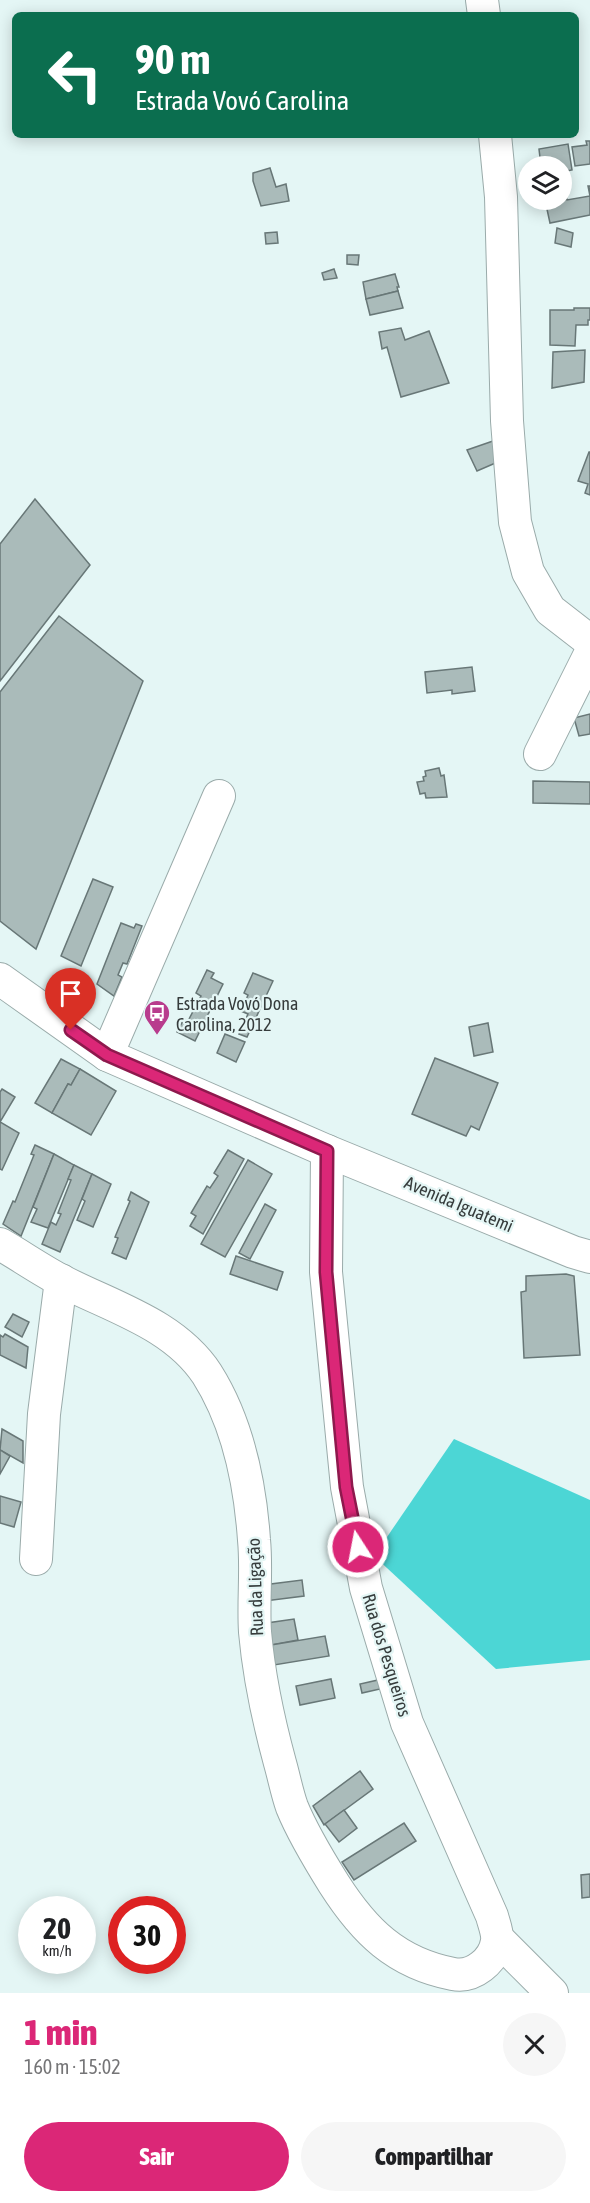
<!DOCTYPE html>
<html lang="pt">
<head>
<meta charset="utf-8">
<style>
  body { margin:0; font-family:"Asap Condensed",sans-serif; background:#f6f6f6; color:#202124; height:100vh; display:flex; flex-direction:column; font-size:22px; white-space:nowrap }
  * { box-sizing:border-box; margin:0 }
  p { font-size:20px; color:#757577 }
  .icon { flex:none; width:33px; height:33px; fill:none; stroke:currentColor; stroke-width:2; stroke-linecap:round; stroke-linejoin:round }
  .map { position:relative; height:1993px; overflow:hidden }
  .details { display:flex; flex-direction:column; background:#fff; flex:1 }
  .details>* { flex:none }
  .banner { position:absolute; left:12px; top:12px; width:567px; height:126px; border-radius:9px; box-shadow:0 3px 15px #0003; background:#0b6e4f; color:#fff; overflow:hidden }
  .controls { position:absolute; left:518px; top:156px; display:grid; gap:12px }
  .controls a { display:grid; place-items:center; width:54px; height:54px; border-radius:50%; background:#fff; box-shadow:0 3px 15px #0003; font-size:30px }
  .speed { position:absolute; left:18px; top:1896px; display:flex; gap:12px; font-size:30px; font-weight:700; text-align:center }
  .speed>* { display:grid; place-content:center; width:78px; height:78px; border-radius:50%; background:#fff; box-shadow:0 3px 15px #0003; line-height:1 }
  .speed small { font-size:15px; font-weight:400 }
  .speed .limit { border:9px solid #d22; background:#fff; color:#111 }
  .pin { position:absolute; display:grid; place-items:center; width:51px; height:51px; color:#fff; margin:-62px -26px; border-radius:50% 50% 50% 0; rotate:-45deg; box-shadow:0 0 6px #0007 }
  .pin .icon { rotate:45deg }
  .me { position:absolute; width:66px; margin:-33px; rotate:349deg; stroke-linejoin:round; filter:drop-shadow(0 0 4px #0008) }
  .turn { display:flex; align-items:center; gap:21px; height:126px; padding:0 24px; font-size:27px }
  .turn .icon { width:78px; height:78px; stroke-width:2.5 }
  .turn b { display:block; font-size:42px; line-height:51px }
  .round { display:grid; place-items:center; flex:none; width:63px; height:63px; border-radius:32px; background:#f6f6f6 }
  .head { display:flex; align-items:center; justify-content:space-between; height:102px; padding:0 24px }
  h1 { font-size:36px; font-weight:800; line-height:45px; color:#db2777 }
  .cta { display:flex; gap:12px; margin-top:auto; padding:12px 24px }
  .cta a { flex:1; height:69px; border-radius:36px; background:#db2777; color:#fff; font-size:24px; font-weight:800; line-height:69px; text-align:center }
  .cta a+a { background:#f6f6f6; color:#202124 }
  .map>svg:first-child { display:block }
  .forest { fill:#4cd6d5 }
  .building { fill:#aabbba; stroke:#687777; stroke-width:1.5 }
  .lines { fill:none; stroke-linecap:round; stroke-linejoin:round }
  .street-casing { stroke:#9aabaa; stroke-width:34 }
  .street { stroke:#fff; stroke-width:32 }
  .route-casing { stroke:#8e194d; stroke-width:15 }
  .route { stroke:#db2777; stroke-width:10 }
  .labels { text-anchor:middle; dominant-baseline:central; stroke-width:4.5; stroke-linejoin:round; paint-order:stroke }
  .poi-label { font-size:18px; fill:#363c3c; stroke:#e4f6f5; text-anchor:start }
  .street-label { font-size:18px; fill:#363c3c; stroke:#e4f6f5 }
</style>
</head>
<body>
<div class="map">
<svg width="590" height="1993" viewBox="0 0 590 1993">
  <rect width="100%" height="100%" fill="#e4f6f5"/>
  <path class="forest" d="M454 1439 590 1500V1660L496 1669 374 1556Z"/>
  <g class="building">
    <path d="M586 141H590V164L575 166 572 147 587 145Z"/>
    <path d="M568 144 572 170 561 172V166H541L539 149Z"/>
    <path d="M270 168 276 187 286 184 289 201 261 206 253 181V173Z"/>
    <path d="M588 186H590V215L550 223 545 200H561V192L565 191 567 200 590 196Z"/>
    <path d="M557 228 573 233 571 247 555 243Z"/>
    <path d="M277 232 278 243 266 244 265 233Z"/>
    <path d="M347 255H359L358 265 347 264Z"/>
    <path d="M334 269 337 278 324 280 322 273Z"/>
    <path d="M395 274 399 287H397L398 291 366 299 363 282Z"/>
    <path d="M398 291 403 308 370 315 366 299Z"/>
    <path d="M574 308H590V320H588V325H576L575 346 550 345V310H574Z"/>
    <path d="M401 328 405 340 429 331 449 383 401 397 387 347 382 349 379 332Z"/>
    <path d="M585 350 584 382 552 388 553 352Z"/>
    <path d="M493 441 500 461 477 471 467 450Z"/>
    <path d="M589 452H590V495L585 493 588 484 578 481Z"/>
    <path d="M35 499 90 565 0 681V544Z"/>
    <path d="M59 616 143 681 36 949 0 921V692Z"/>
    <path d="M472 667 475 691 452 694V690L427 693 425 672Z"/>
    <path d="M590 714V734L579 736 574 718Z"/>
    <path d="M439 768 441 776 444 775 447 797 426 798 425 793 420 794 417 782 424 781 423 777 426 776 425 771Z"/>
    <path d="M533 781 590 782V804L533 803Z"/>
    <path d="M93 879 113 887 81 966 61 956Z"/>
    <path d="M121 923 134 928 136 924 142 926 127 964 123 963 118 975 122 977 114 996 97 984Z"/>
    <path d="M207 970 214 973 211 978 223 984 195 1041 177 1032 184 1019 188 1021 201 996 196 993Z"/>
    <path d="M253 973 273 981 247 1037 239 1034 248 1014 241 1011 248 995 244 993Z"/>
    <path d="M488 1023 493 1052 474 1056 469 1027Z"/>
    <path d="M225 1034 245 1042 236 1062 217 1053Z"/>
    <path d="M435 1058 498 1083 479 1130 471 1126 466 1136 412 1114Z"/>
    <path d="M61 1059 80 1069 71 1085 68 1084 52 1113 35 1103Z"/>
    <path d="M80 1069 116 1091 91 1135 52 1113 68 1084 71 1085Z"/>
    <path d="M2 1089 15 1097 0 1122V1092Z"/>
    <path d="M0 1122 19 1133 2 1170 0 1169Z"/>
    <path d="M35 1145 54 1154 21 1236 3 1224 13 1201 15 1202 34 1155 31 1154Z"/>
    <path d="M228 1150 244 1159 203 1234 190 1226 196 1216 191 1213 207 1186 210 1188 218 1176 214 1173Z"/>
    <path d="M54 1154 74 1165 48 1228 31 1222 37 1209 33 1207Z"/>
    <path d="M248 1160 272 1174 225 1257 201 1244Z"/>
    <path d="M74 1165 92 1174 60 1252 42 1244 51 1222 56 1225 61 1214 58 1213 71 1180 68 1179Z"/>
    <path d="M92 1174 111 1184 93 1227 77 1220 85 1201 82 1199Z"/>
    <path d="M131 1192 149 1202 126 1259 112 1253 118 1238 115 1237 130 1201 128 1200Z"/>
    <path d="M265 1204 276 1210 250 1259 239 1253Z"/>
    <path d="M236 1256 283 1272 277 1290 230 1274Z"/>
    <path d="M566 1274 574 1276 580 1355 524 1358 521 1292 526 1291V1276Z"/>
    <path d="M13 1314 29 1322 22 1337 5 1327Z"/>
    <path d="M5 1334 28 1347 26 1368 0 1355V1335L3 1337Z"/>
    <path d="M2 1429 23 1441V1463L0 1450Z"/>
    <path d="M0 1450 10 1456 0 1474Z"/>
    <path d="M0 1496 21 1502 14 1527 0 1523Z"/>
    <path d="M302 1580 304 1596 265 1601 263 1585Z"/>
    <path d="M294 1619 298 1640 271 1645 267 1623Z"/>
    <path d="M325 1636 329 1656 274 1665 271 1645Z"/>
    <path d="M331 1679 335 1698 300 1705 296 1686Z"/>
    <path d="M378 1680 380 1689 362 1693 360 1684Z"/>
    <path d="M360 1771 373 1789 324 1825 313 1806Z"/>
    <path d="M344 1810 357 1828 339 1842 325 1824Z"/>
    <path d="M404 1823 416 1841 354 1880 342 1862Z"/>
    <path d="M590 1874V1897L582 1898 581 1875Z"/>
  </g>
  <g class="lines">
    <g class="street-casing">
      <g id="street">
        <path d="M482 0 484 15"/>
        <path d="M495 135 501 197 507 421 515 522 528 572 550 610 590 641"/>
        <path d="M540 754 590 654"/>
        <path d="M0 979 107 1055 327 1151 573 1252 590 1257"/>
        <path d="M107 1055 219 796"/>
        <path d="M0 1244C21 1256 41 1270 62 1281 112 1307 174 1324 207 1374 238 1423 250 1482 254 1540 257 1570 253 1601 255 1632 259 1677 268 1719 280 1763 284 1777 287 1793 292 1807 303 1834 319 1860 334 1884 364 1931 396 1963 453 1974 473 1978 494 1961 497 1941 498 1933 494 1924 492 1916L407 1723 366 1588 347 1487 326 1272 327 1151"/>
        <path d="M36 1559 44 1414 61 1280"/>
        <path d="M498 1939 552 1993"/>
      </g>
    </g>
    <use href="#street" class="street"/>
  </g>
  <g class="lines">
    <g class="route-casing">
      <path id="route" d="M71 1030 107 1055 327 1151 326 1272 346 1487 358 1547"/>
    </g>
    <use href="#route" class="route"/>
  </g>
  <defs>
    <g id="bus-pin" transform="scale(1.35)"><path d="M0 17L-7.5 6A9.5 9.5 0 1 1 7.5 6Z" fill="#b83c8d" stroke="#e4f6f5"/><path d="M-5-6H5V4H4V6H2V4H-2V6H-4V4H-5ZM-3.5-4V0h7V-4ZM-3.5 1.2v1.5H-2V1.2ZM2 1.2v1.5H3.5V1.2Z" fill="#fff"/></g>
  </defs>
  <g fill-rule="evenodd">
    <use href="#bus-pin" x="157" y="1013"/>
  </g>
  <g class="labels">
    <g class="poi-label">
      <text x="176" y="1003">Estrada Vovó Dona<tspan x="176" dy="21">Carolina, 2012</tspan></text>
    </g>
    <g class="street-label">
      <text transform="translate(459 1204) rotate(23)">Avenida Iguatemi</text>
      <text transform="translate(255 1587) rotate(-92)">Rua da Ligação</text>
      <text transform="translate(387 1655) rotate(73)">Rua dos Pesqueiros</text>
    </g>
  </g>
</svg>
<div class="controls">
<a><svg class="icon" aria-label="layers" viewBox="0 0 24 24"><path d="M12 4l9 5-9 5-9-5zM3 14l9 5 9-5"/></svg></a>
</div>
<div class="speed"><div>20<small>km/h</small></div><div class="limit">30</div></div>
<div class="pin" style="left:71px;top:1030px;background:#d93025"><svg class="icon" aria-label="arrive" viewBox="0 0 24 24"><path d="M6 21V4h12l-3 4 3 4H6"/></svg></div>
<svg class="me" style="left:358px;top:1547px" viewBox="-20 -20 40 40"><circle r="17" fill="#db2777" stroke="#fff" stroke-width="3"/><path d="M0-11L8 9 0 5-8 9z" fill="#fff"/></svg>
<div class="banner">
<div class="turn"><svg class="icon" aria-label="left" viewBox="0 0 24 24"><path d="M17 20v-9H6M10 6l-5 5 5 5"/></svg><div><b>90 m</b>Estrada Vovó Carolina</div></div>
</div>
</div>
<section class="details">
<div class="head"><div><h1>1 min</h1><p>160 m · 15:02</p></div><a class="round"><svg class="icon" aria-label="close" viewBox="0 0 24 24"><path d="M6 6l12 12M18 6L6 18"/></svg></a></div>
<div class="cta"><a>Sair</a><a>Compartilhar</a></div>
</section>
</body>
</html>
